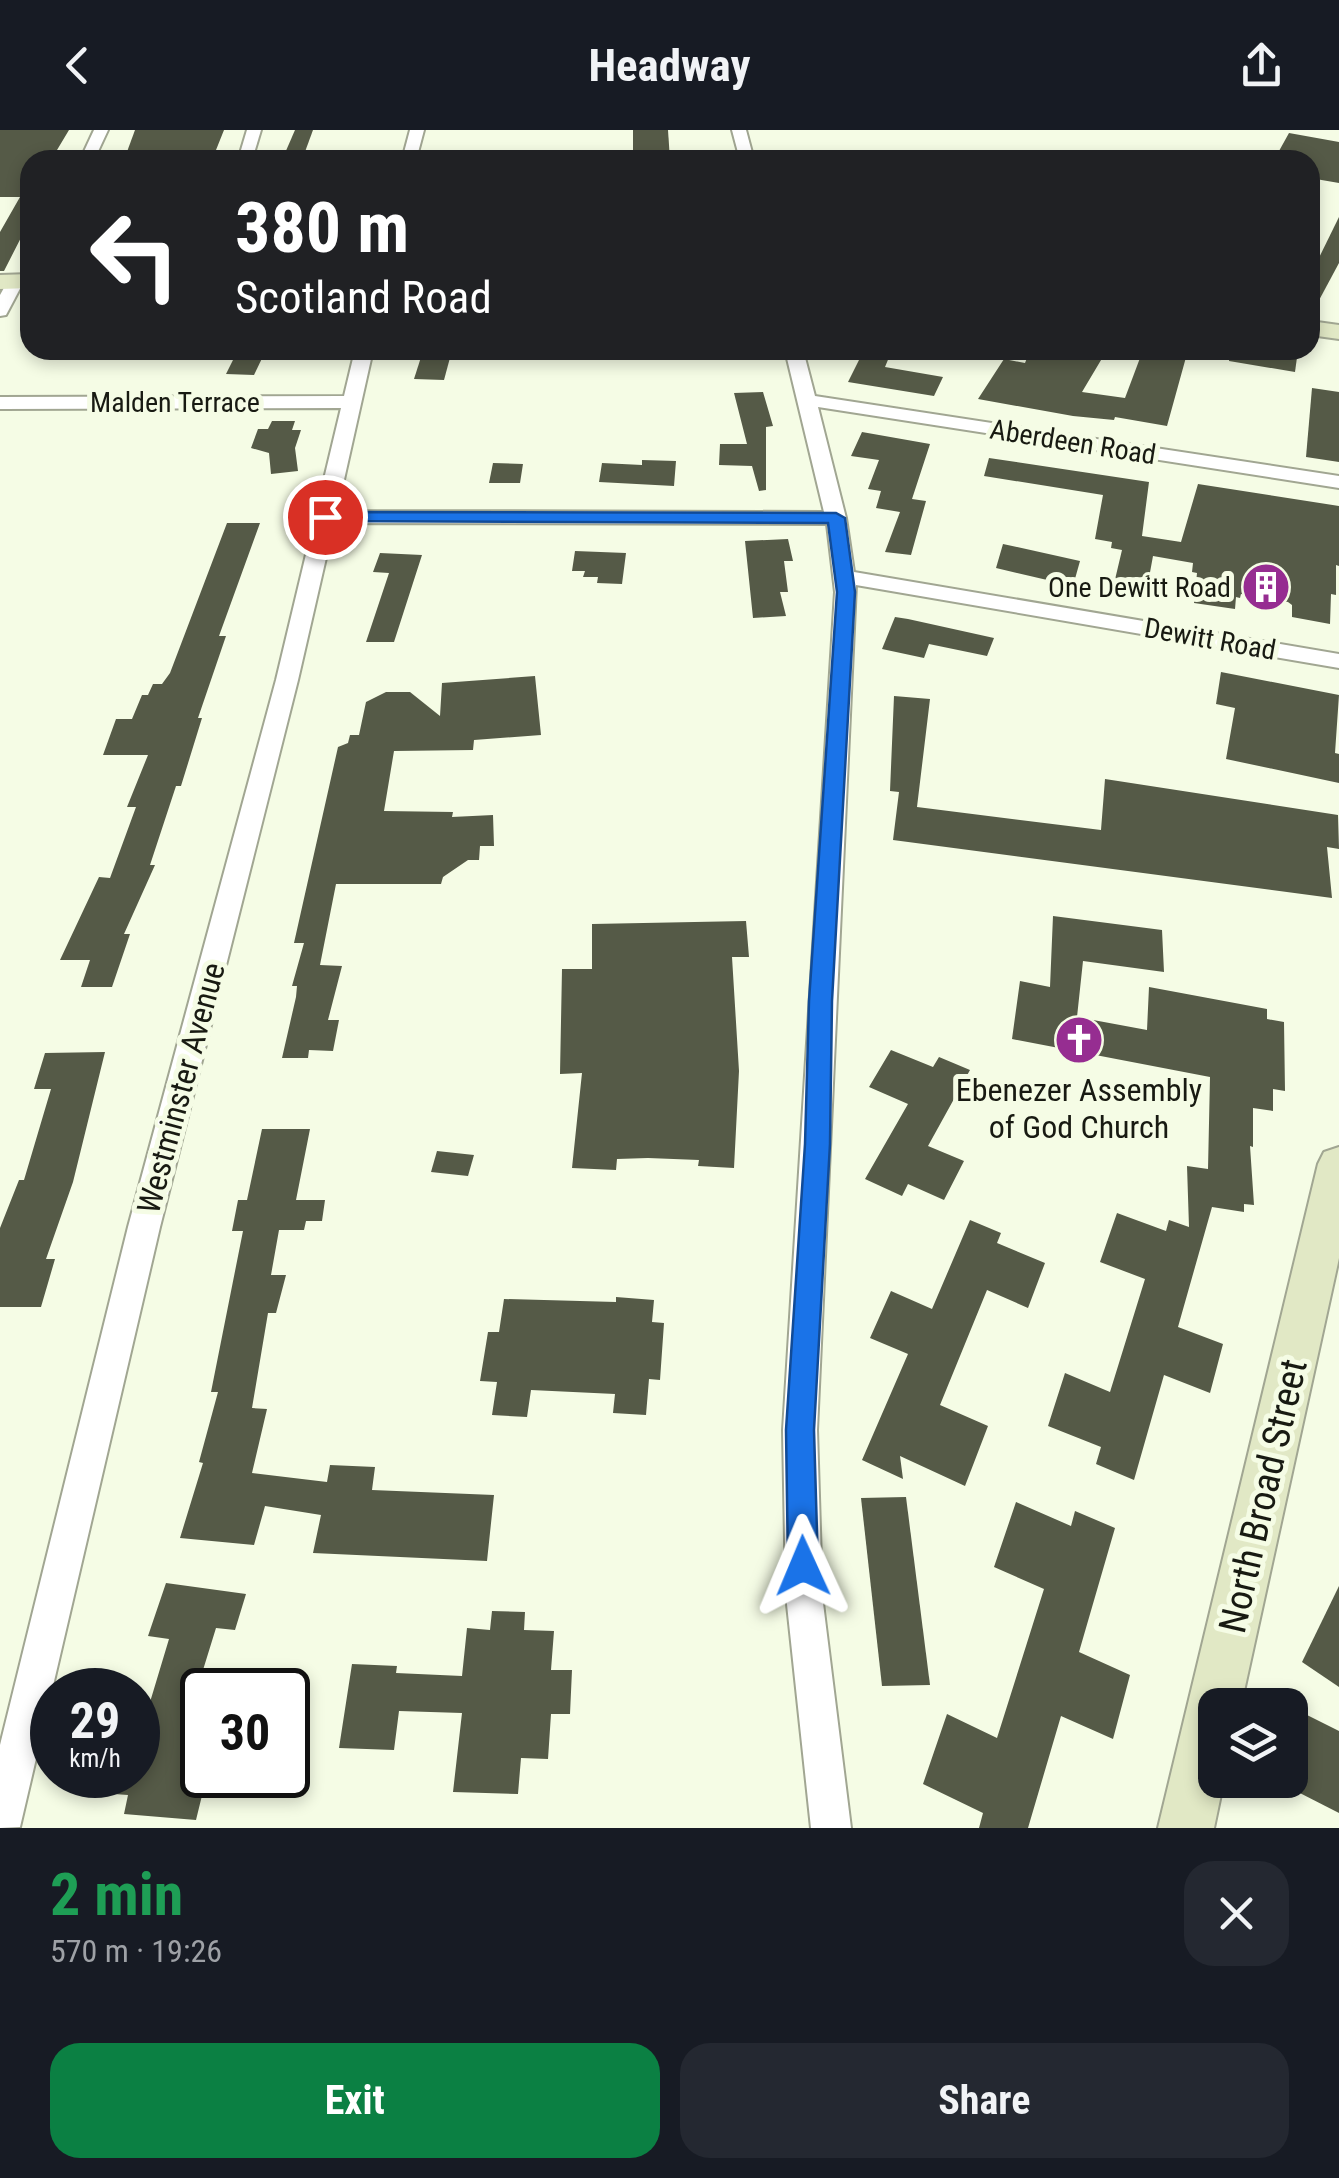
<!DOCTYPE html>
<html lang="en">
<head>
<meta charset="utf-8">
<style>
  body { margin:0; font-family:"Roboto Condensed",sans-serif; background:#242831; color:#f1f3f6; height:100vh; display:flex; flex-direction:column; font-size:38px; white-space:nowrap }
  * { box-sizing:border-box; margin:0 }
  p { font-size:32px; color:#9ea1a6 }
  .icon { flex:none; width:55px; height:55px; fill:none; stroke:currentColor; stroke-width:2; stroke-linecap:round; stroke-linejoin:round }
  .map { position:relative; height:1698px; overflow:hidden }
  .side { display:flex; flex-direction:column; background:#171b24; flex:1 }
  .side>* { flex:none }
  .hud { position:absolute; left:20px; top:20px; width:1300px; height:210px; border-radius:30px; box-shadow:0 5px 15px #0003; background:#202124; color:#fff; overflow:hidden }
  .buttons { position:absolute; left:1198px; top:1558px; display:grid; gap:20px }
  .buttons a { display:grid; place-items:center; width:110px; height:110px; border-radius:20px; background:#171b24; box-shadow:0 5px 15px #0003; font-size:50px }
  .speed { position:absolute; left:30px; top:1538px; display:flex; gap:20px; font-size:50px; font-weight:700; text-align:center }
  .speed>* { display:grid; place-content:center; width:130px; height:130px; border-radius:50%; background:#171b24; box-shadow:0 5px 15px #0003; line-height:1 }
  .speed small { font-size:25px; font-weight:400 }
  .speed .limit { border:5px solid #111; border-radius:15px; background:#fff; color:#111 }
  .pin { position:absolute; display:grid; place-items:center; width:85px; height:85px; color:#fff; margin:-42px; border:5px solid #fff; border-radius:50%; box-shadow:0 2px 10px #0007 }
  .me { position:absolute; width:110px; margin:-55px; rotate:359deg; stroke-linejoin:round; filter:drop-shadow(0 0 8px #0008) }
  .turn { display:flex; align-items:center; gap:35px; height:210px; padding:0 50px; font-size:45px }
  .turn .icon { width:130px; height:130px; stroke-width:2.5 }
  .turn b { display:block; font-size:70px; line-height:85px }
  .round { display:grid; place-items:center; flex:none; width:105px; height:105px; border-radius:30px; background:#242831 }
  .summary { display:flex; align-items:center; justify-content:space-between; height:170px; padding:0 50px }
  h1 { font-size:60px; font-weight:700; line-height:75px; color:#1e9e55 }
  .cta { display:flex; gap:20px; margin-top:auto; padding:20px 50px }
  .cta a { flex:1; height:115px; border-radius:30px; background:#0b8043; color:#fff; font-size:40px; font-weight:700; line-height:115px; text-align:center }
  .cta a+a { background:#242831; color:#f1f3f6 }
  header { display:flex; justify-content:space-between; align-items:center; height:130px; padding:0 50px; background:#171b24; font-size:45px; font-weight:700 }
  .map>svg:first-child { display:block }
  .building { fill:#555a47 }
  .lines { fill:none; stroke-linecap:round; stroke-linejoin:round }
  .street-casing { stroke:#a1a692; stroke-width:4 }
  .secondary-casing { stroke:#a1a692; stroke-width:4 }
  .street { fill:#fff; fill-rule:evenodd }
  .secondary { fill:#e1e8c5; fill-rule:evenodd }
  .route { fill:#1a73e8; stroke:#114b97; stroke-width:2.5 }
  .labels { text-anchor:middle; dominant-baseline:central; stroke-width:10; stroke-linejoin:round; paint-order:stroke }
  .far-street-label { font-size:28px; fill:#181a12; stroke:#f5fce5 }
  .far-poi-label { font-size:28px; fill:#181a12; stroke:#f5fce5; text-anchor:end }
  .street-label { font-size:32px; fill:#181a12; stroke:#f5fce5 }
  .poi-label { font-size:32px; fill:#181a12; stroke:#f5fce5 }
  .near-street-label { font-size:38px; fill:#181a12; stroke:#f5fce5 }
</style>
</head>
<body>
<header><svg class="icon" aria-label="back" viewBox="0 0 24 24"><path d="M15 5l-7 7 7 7"/></svg>Headway<svg class="icon" aria-label="share" viewBox="0 0 24 24"><path d="M12 15V3M7 8l5-5 5 5M5 13v7h14v-7"/></svg></header>
<div class="map">
<svg width="1339" height="1698" viewBox="0 0 1339 1698">
  <rect width="100%" height="100%" fill="#f5fce5"/>
  <g class="building">
    <path d="M0 0H69L51 30H30V90L4 141H0V102L20 67H0Z"/>
    <path d="M135 0H224L212 30H124Z"/>
    <path d="M295 0H313L302 30H282Z"/>
    <path d="M633 0H668L670 30H633Z"/>
    <path d="M1289 3 1339 12V53L1310 48V30H1274Z"/>
    <path d="M1339 87V133L1310 187V146Z"/>
    <path d="M238 220H266L254 245 226 244Z"/>
    <path d="M864 220H892L885 237 943 247 934 266 848 252Z"/>
    <path d="M1030 220H1107L1082 262 1125 268 1143 220H1188L1167 296 1115 287 1114 290 1073 286 978 269 1004 229 1025 233Z"/>
    <path d="M1230 220H1298L1295 242 1229 231Z"/>
    <path d="M422 224H451L444 250 414 249Z"/>
    <path d="M1312 258 1339 262V332L1306 327Z"/>
    <path d="M763 262 773 296 766 297V360L759 361 752 336 719 335 720 314H747L734 263Z"/>
    <path d="M272 291H295L292 300H301L295 318 298 341 271 344 269 323 251 318 258 299H268Z"/>
    <path d="M862 302 930 314 912 369 926 371 911 425 885 422 900 382 876 378 881 361 868 359 879 330 851 326Z"/>
    <path d="M989 328 1149 352 1142 406 1181 412 1198 354 1339 376V436L1336 435V465L1331 464 1330 494 1292 487V475L1288 472 1241 464 1240 468 1236 467 1235 479 1194 473 1197 443 1192 442 1193 433 1153 426 1146 464 1113 458 1122 420 1111 418 1112 412 1095 409 1103 365 984 346Z"/>
    <path d="M642 330 676 331 674 356 599 352 602 333 642 335Z"/>
    <path d="M493 333 523 334 520 353H489Z"/>
    <path d="M227 393H260L219 506H226L198 588H202L181 656H176L150 735H155L124 804H130L112 857H81L90 830H60L99 747 110 748 136 677H127L148 625H103L116 589H132L142 565H148L153 554H162L170 543Z"/>
    <path d="M788 409 793 431H784L788 462H780L786 486 753 488 745 411Z"/>
    <path d="M1003 414 1080 431 1073 456 996 438Z"/>
    <path d="M575 421 626 423 622 454 597 453 598 447H583L585 441H572Z"/>
    <path d="M380 423 422 425 394 512H366L389 443 373 442Z"/>
    <path d="M895 487 908 489 994 508 987 526 929 514 924 528 882 519Z"/>
    <path d="M1221 542 1339 565 1335 623 1339 624V653L1226 629 1235 578 1216 574Z"/>
    <path d="M535 546 541 605 474 610 473 620 394 621 384 681 453 682 452 687 493 685 494 716H480L479 730H468L443 747 441 754H336L320 835 342 836 328 890H339L333 921 309 920 308 928H282L296 867 297 856H292L304 813H294L338 617 348 613 350 605H359L366 572 386 562H410L440 586 442 553Z"/>
    <path d="M894 566 930 569 917 677 1101 700 1105 649 1338 685 1339 719 1327 717 1332 768 893 710 899 662 890 661Z"/>
    <path d="M1053 786 1162 800 1164 842 1083 831 1077 887 1147 900 1149 857 1267 879V889L1284 892 1285 961 1273 959V981L1253 978V1017L1250 1016 1254 1075 1244 1074V1082L1212 1077 1178 1197 1223 1214 1210 1263 1164 1245 1134 1350 1096 1334 1101 1317 1048 1296 1065 1243 1110 1262 1145 1149 1100 1132 1117 1083 1166 1101 1169 1090 1189 1097 1187 1036 1208 1039 1210 947 1012 909 1020 851 1050 857Z"/>
    <path d="M746 791 749 827H732L739 941 734 1038 698 1036 699 1030 648 1028 617 1029 616 1040 572 1038 582 943 560 944 562 839H592V794Z"/>
    <path d="M891 920 933 937 939 927 970 940 928 1016 964 1031 944 1070 908 1054 902 1066 865 1049 908 974 869 957Z"/>
    <path d="M105 922 73 1052 46 1129H55L41 1177H0V1098L19 1050H24L51 959H34L45 923Z"/>
    <path d="M262 999H310L296 1070H325L322 1091H306L304 1100H279L271 1145H286L276 1183H268L252 1278 267 1279 252 1343 327 1352 330 1335 375 1337 372 1360 494 1365 487 1431 313 1423 321 1385 265 1376 254 1415 180 1408 203 1333 199 1332 218 1262H211L243 1101H232L238 1070H247Z"/>
    <path d="M437 1021 474 1025 468 1046 431 1042Z"/>
    <path d="M970 1090 1001 1103 997 1113 1045 1133 1028 1178 987 1160 940 1275 988 1296 965 1356 900 1326 903 1349 862 1330 908 1224 870 1208 891 1161 932 1179Z"/>
    <path d="M616 1167 654 1170 652 1192 664 1193 660 1250 649 1249 646 1285 613 1283 615 1264 531 1260 527 1287 492 1285 497 1252 480 1251 488 1202H499L504 1169 616 1172Z"/>
    <path d="M906 1367 930 1555 882 1556 861 1368Z"/>
    <path d="M1016 1372 1071 1396 1075 1381 1115 1398 1079 1522 1130 1545 1113 1609 1061 1586 1028 1698H979L983 1683 923 1654 947 1584 997 1608 1044 1459 994 1437Z"/>
    <path d="M166 1453 246 1464 235 1500 216 1498 203 1540 260 1547V1560H202V1645H207L196 1690 124 1684 128 1665 114 1664 119 1645H138V1612L169 1509 148 1506Z"/>
    <path d="M1339 1456V1557L1302 1532Z"/>
    <path d="M492 1481 525 1482 524 1500 554 1501 551 1540H572L570 1584H551L548 1629 521 1628 518 1664 453 1662 462 1583 399 1581 394 1620 339 1618 352 1534 397 1536 396 1543 462 1546 467 1498 490 1500Z"/>
    <path d="M1307 1585 1339 1601V1683L1290 1658Z"/>
  </g>
  <g class="lines">
    <g class="street-casing">
      <g id="street">
        <path d="M94 0H108L94 30H80Z"/>
        <path d="M247 0H261L252 30H238Z"/>
        <path d="M410 0H424L416 30H402Z"/>
        <path d="M732 0H746L754 30H740Z"/>
        <path d="M805 26H861L868 30H798Z"/>
        <path d="M10 147 24 151 6 185 0 186V165Z"/>
        <path d="M355 220H373L337 381 824 382 785 220H803L815 266 1339 346V358L818 277 846 388 854 442 1339 524V538L856 455 817 1300 822 1465 851 1698H811L786 1465 783 1300 835 462 827 394 334 393 298 550 160 1097 20 1697 0 1698V1615L128 1097 276 550 341 278 0 279V267L344 266Z"/>
      </g>
    </g>
    <g class="secondary-casing">
      <g id="secondary">
        <path d="M30 144V158L0 159V145Z"/>
        <path d="M1310 191 1339 195V209L1310 205Z"/>
        <path d="M1339 1017V1128L1241 1575H1215V1650H1224L1214 1698H1158L1318 1034 1324 1022Z"/>
      </g>
    </g>
    <use href="#street" class="street"/>
    <use href="#secondary" class="secondary"/>
  </g>
  <path class="route" d="M325 382 836 383 845 388 855 462 832 871 830 1014 814 1300 818 1436 814 1446 803 1451 793 1446 788 1436 786 1300 805 1014 809 871 837 462 828 393 319 391V384Z"/>
  <defs>
    <g id="building-disc" transform="scale(2.5)"><circle r="9.5" fill="#962d91" stroke="#f5fce5"/><path d="M-4-6H4V6H1V3H-1V6H-4ZM-2.5-4.3h1.7v1.8h-1.7ZM.8-4.3h1.7v1.8H.8ZM-2.5-1h1.7V.8h-1.7ZM.8-1h1.7V.8H.8Z" fill="#fff"/></g>
    <g id="church-disc" transform="scale(2.5)"><circle r="9.5" fill="#962d91" stroke="#f5fce5"/><path d="M-1.2-6h2.4v3.5h3.3v2.4h-3.3V6h-2.4V-.1h-3.3v-2.4h3.3Z" fill="#fff"/></g>
  </defs>
  <g fill-rule="evenodd">
    <use href="#building-disc" x="1266" y="457"/>
    <use href="#church-disc" x="1079" y="910"/>
  </g>
  <g class="labels">
    <g class="far-street-label">
      <text x="175" y="272">Malden Terrace</text>
      <text transform="translate(1073 312) rotate(9)">Aberdeen Road</text>
      <text transform="translate(1210 509) rotate(10)">Dewitt Road</text>
    </g>
    <g class="far-poi-label">
      <text x="1231" y="457">One Dewitt Road</text>
    </g>
    <g class="street-label">
      <text transform="translate(181 958) rotate(-75)">Westminster Avenue</text>
    </g>
    <g class="poi-label">
      <text x="1079" y="960">Ebenezer Assembly<tspan x="1079" dy="37">of God Church</tspan></text>
    </g>
    <g class="near-street-label">
      <text transform="translate(1263 1366) rotate(-77)">North Broad Street</text>
    </g>
  </g>
</svg>
<div class="buttons">
<a><svg class="icon" aria-label="layers" viewBox="0 0 24 24"><path d="M12 4l9 5-9 5-9-5zM3 14l9 5 9-5"/></svg></a>
</div>
<div class="speed"><div>29<small>km/h</small></div><div class="limit">30</div></div>
<div class="pin" style="left:325px;top:387px;background:#d93025"><svg class="icon" aria-label="arrive" viewBox="0 0 24 24"><path d="M6 21V4h12l-3 4 3 4H6"/></svg></div>
<svg class="me" style="left:803px;top:1436px" viewBox="-20 -20 40 40"><path d="M0-17L14 15 0 8-14 15z" fill="#1a73e8" stroke="#fff" stroke-width="4"/></svg>
<div class="hud">
<div class="turn"><svg class="icon" aria-label="left" viewBox="0 0 24 24"><path d="M17 20v-9H6M10 6l-5 5 5 5"/></svg><div><b>380 m</b>Scotland Road</div></div>
</div>
</div>
<section class="side">
<div class="summary"><div><h1>2 min</h1><p>570 m · 19:26</p></div><a class="round"><svg class="icon" aria-label="close" viewBox="0 0 24 24"><path d="M6 6l12 12M18 6L6 18"/></svg></a></div>
<div class="cta"><a>Exit</a><a>Share</a></div>
</section>
</body>
</html>
